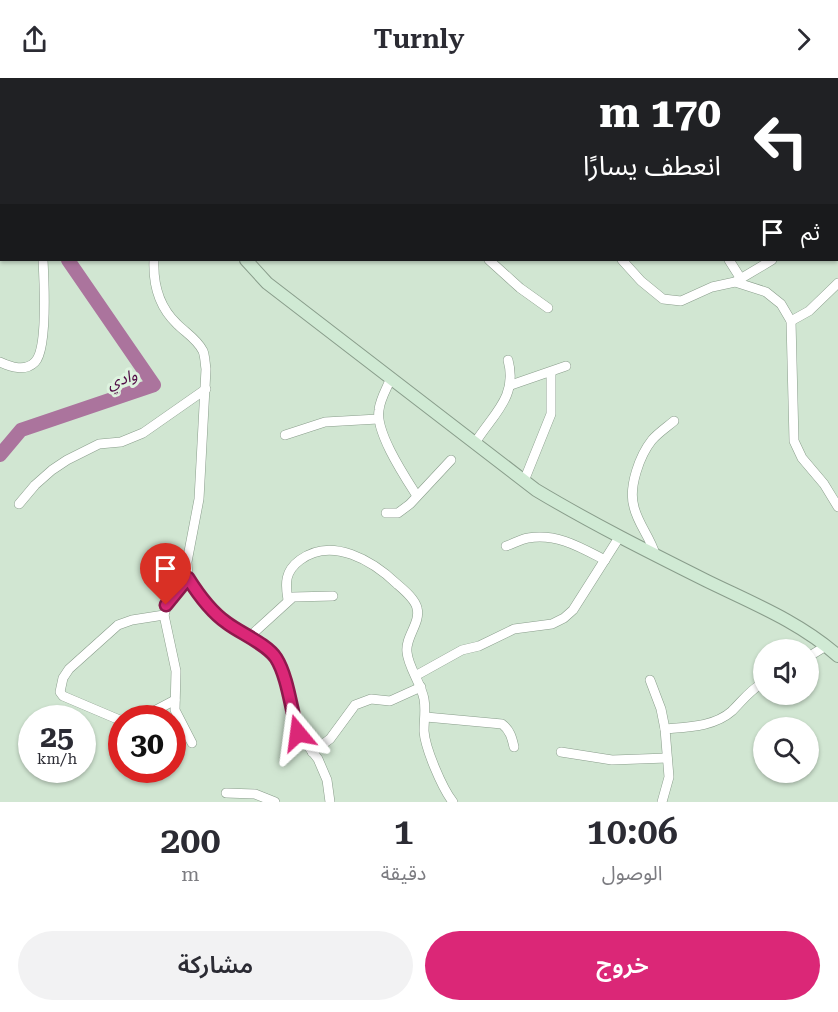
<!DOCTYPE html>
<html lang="ar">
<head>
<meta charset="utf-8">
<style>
  body { margin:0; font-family:"Roboto Serif","Noto Sans Arabic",serif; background:#f2f2f3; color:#2b2b33; direction:rtl; height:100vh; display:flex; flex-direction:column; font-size:22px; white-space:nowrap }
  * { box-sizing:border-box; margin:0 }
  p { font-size:20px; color:#7c7c81 }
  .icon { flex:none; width:33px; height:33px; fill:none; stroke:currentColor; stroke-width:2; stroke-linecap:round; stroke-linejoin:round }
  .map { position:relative; height:724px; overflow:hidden; direction:ltr }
  .side { display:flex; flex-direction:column; background:#fff; flex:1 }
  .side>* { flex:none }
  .banner { position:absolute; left:0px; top:0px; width:838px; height:183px; box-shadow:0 2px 4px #0004; direction:rtl; background:#202124; color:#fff; overflow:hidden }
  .tools { position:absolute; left:753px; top:561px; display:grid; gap:12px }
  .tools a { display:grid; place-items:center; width:66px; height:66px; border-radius:50%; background:#fff; box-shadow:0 2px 4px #0004; font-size:30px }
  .speed { position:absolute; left:18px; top:627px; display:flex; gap:12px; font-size:30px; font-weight:700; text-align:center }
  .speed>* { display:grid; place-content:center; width:78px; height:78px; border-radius:50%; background:#fff; box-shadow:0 2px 4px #0004; line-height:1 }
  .speed small { font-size:15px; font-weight:400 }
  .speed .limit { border:9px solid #d22; background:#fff; color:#111 }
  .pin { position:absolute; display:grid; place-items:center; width:51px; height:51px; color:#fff; margin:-62px -26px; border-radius:50% 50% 50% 0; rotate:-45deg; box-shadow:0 0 6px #0007 }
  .pin .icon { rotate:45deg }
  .me { position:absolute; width:66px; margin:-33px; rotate:344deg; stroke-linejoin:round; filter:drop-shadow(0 0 4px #0008) }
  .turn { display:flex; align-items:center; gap:21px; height:126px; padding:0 18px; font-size:27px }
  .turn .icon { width:78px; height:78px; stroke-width:2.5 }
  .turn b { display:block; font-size:42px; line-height:51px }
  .then { display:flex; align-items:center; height:57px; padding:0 18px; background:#0003; gap:12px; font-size:22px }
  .eta { display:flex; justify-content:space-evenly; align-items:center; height:102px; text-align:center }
  .eta b { font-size:36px; font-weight:600; line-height:42px }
  .button { display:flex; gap:12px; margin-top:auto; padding:12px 18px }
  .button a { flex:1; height:69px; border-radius:36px; background:#db2777; color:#fff; font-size:24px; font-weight:600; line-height:69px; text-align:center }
  .button a+a { background:#f2f2f3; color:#2b2b33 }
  header { display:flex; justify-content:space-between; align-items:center; height:78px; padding:0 18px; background:#fff; font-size:27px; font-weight:600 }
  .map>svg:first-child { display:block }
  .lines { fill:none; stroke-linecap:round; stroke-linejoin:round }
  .river { stroke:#ab749d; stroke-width:14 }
  .street-casing { stroke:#899d8b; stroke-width:10 }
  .secondary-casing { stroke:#899d8b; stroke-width:14 }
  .street { stroke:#fff; stroke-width:9 }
  .secondary { stroke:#d0ead4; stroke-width:12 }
  .route-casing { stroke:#8e194d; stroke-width:15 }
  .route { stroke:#db2777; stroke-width:10 }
  .labels { text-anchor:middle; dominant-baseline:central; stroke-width:6; stroke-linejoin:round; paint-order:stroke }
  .water-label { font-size:16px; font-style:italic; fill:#510d46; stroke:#def3df }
</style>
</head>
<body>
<header><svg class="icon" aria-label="forward" viewBox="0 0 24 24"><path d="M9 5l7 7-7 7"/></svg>Turnly<svg class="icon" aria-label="share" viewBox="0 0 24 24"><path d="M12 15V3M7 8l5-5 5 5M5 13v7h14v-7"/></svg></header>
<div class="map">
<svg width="838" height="724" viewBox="0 0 838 724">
  <rect width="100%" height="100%" fill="#d1e6d2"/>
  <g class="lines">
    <g class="river">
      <path d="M119 2V0"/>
      <path d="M0 377 21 352 154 307 68 182"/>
    </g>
    <g class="street-casing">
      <g id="street">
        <path d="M131 0 132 2"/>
        <path d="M438 0 440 2"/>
        <path d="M26 2 27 0"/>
        <path d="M105 2 106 0"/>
        <path d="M0 34 2 33"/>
        <path d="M0 58 2 57"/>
        <path d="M154 182C153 205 159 229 177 246 186 255 197 261 203 273 205 278 205 285 206 291L199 421 187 484 188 500 197 515 224 544 265 569 275 578 282 595 298 655 318 681 327 702 330 724"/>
        <path d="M489 182 520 210 548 230"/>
        <path d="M622 182 641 203 663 221 681 223 712 209 735 204 766 214 781 226 791 243 794 363 802 380 824 406 838 429"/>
        <path d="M729 182 741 201"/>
        <path d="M735 204 772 182"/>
        <path d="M791 243 809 233 838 205"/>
        <path d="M0 284C11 289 25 294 35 284 48 271 44 201 43 182"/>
        <path d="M391 300C387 310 380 321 379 332 375 354 405 399 417 418"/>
        <path d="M511 307 566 288"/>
        <path d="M285 357 325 344 378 341"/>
        <path d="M475 365C493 336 518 319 508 282"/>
        <path d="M524 403 551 336V294"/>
        <path d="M19 426 35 407 52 392 67 382 99 366 121 364 143 355 206 311"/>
        <path d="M386 435H398L410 426 451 382"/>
        <path d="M506 468C513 466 521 461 528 460 557 455 580 469 605 482"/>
        <path d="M655 476C650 459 638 446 634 429 628 409 640 377 652 362 658 355 667 349 674 343"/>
        <path d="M188 500 169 521 164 537 176 593 175 632 192 665"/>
        <path d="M288 522C285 505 285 493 300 482 332 458 373 483 397 506 404 512 415 521 417 530 421 545 405 559 407 574 408 589 421 605 424 621 426 632 424 642 424 653 425 670 442 710 453 724"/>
        <path d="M248 560 293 519 333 518"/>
        <path d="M808 579 826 568"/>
        <path d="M417 597 462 572 479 568 514 551 552 546 564 540 573 532 620 458"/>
        <path d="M650 602 661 631 665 651 669 699 662 724"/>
        <path d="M426 639 502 646C510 652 512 660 514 669"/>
        <path d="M141 640 175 622"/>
        <path d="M122 643 63 618 60 614 63 600 69 591 118 547 132 542 164 537"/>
        <path d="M665 651C687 649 714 649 732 633 743 622 750 612 764 604"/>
        <path d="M312 674 330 661 355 627 371 621 390 623 421 609"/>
        <path d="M561 674 612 682 667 680"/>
        <path d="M226 715 255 716 275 724"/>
      </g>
    </g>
    <g class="secondary-casing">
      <g id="secondary">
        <path d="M156 0 157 2"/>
        <path d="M246 182 267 205 536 412C591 445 649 474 707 503 752 525 800 544 838 578"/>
      </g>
    </g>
    <use href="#street" class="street"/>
    <use href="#secondary" class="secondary"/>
  </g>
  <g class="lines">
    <g class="route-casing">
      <path id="route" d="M166 527 188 500C198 516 211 534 227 545 240 555 267 566 276 580 288 599 291 632 298 655"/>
    </g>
    <use href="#route" class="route"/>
  </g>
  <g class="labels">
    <g class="water-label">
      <text transform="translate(122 301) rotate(-19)">وادي</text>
    </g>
  </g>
</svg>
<div class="tools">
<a><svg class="icon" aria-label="sound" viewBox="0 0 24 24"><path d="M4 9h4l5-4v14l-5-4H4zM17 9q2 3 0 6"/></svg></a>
<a><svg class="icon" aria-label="search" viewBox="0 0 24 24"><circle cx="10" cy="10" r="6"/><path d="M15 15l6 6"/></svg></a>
</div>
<div class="speed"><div>25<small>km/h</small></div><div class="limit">30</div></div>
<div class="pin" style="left:166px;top:527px;background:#d93025"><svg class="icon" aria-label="arrive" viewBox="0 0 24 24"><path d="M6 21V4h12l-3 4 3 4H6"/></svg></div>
<svg class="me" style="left:298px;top:655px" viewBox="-20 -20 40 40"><path d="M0-17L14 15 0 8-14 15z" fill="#db2777" stroke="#fff" stroke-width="4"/></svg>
<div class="banner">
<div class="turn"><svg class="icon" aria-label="left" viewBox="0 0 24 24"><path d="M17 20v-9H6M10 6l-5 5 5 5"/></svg><div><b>170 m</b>انعطف يسارًا</div></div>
<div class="then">ثم<svg class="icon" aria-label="arrive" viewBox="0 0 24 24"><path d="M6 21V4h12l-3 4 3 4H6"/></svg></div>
</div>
</div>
<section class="side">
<div class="eta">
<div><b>10:06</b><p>الوصول</p></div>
<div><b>1</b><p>دقيقة</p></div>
<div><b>200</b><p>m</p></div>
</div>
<div class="button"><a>خروج</a><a>مشاركة</a></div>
</section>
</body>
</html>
